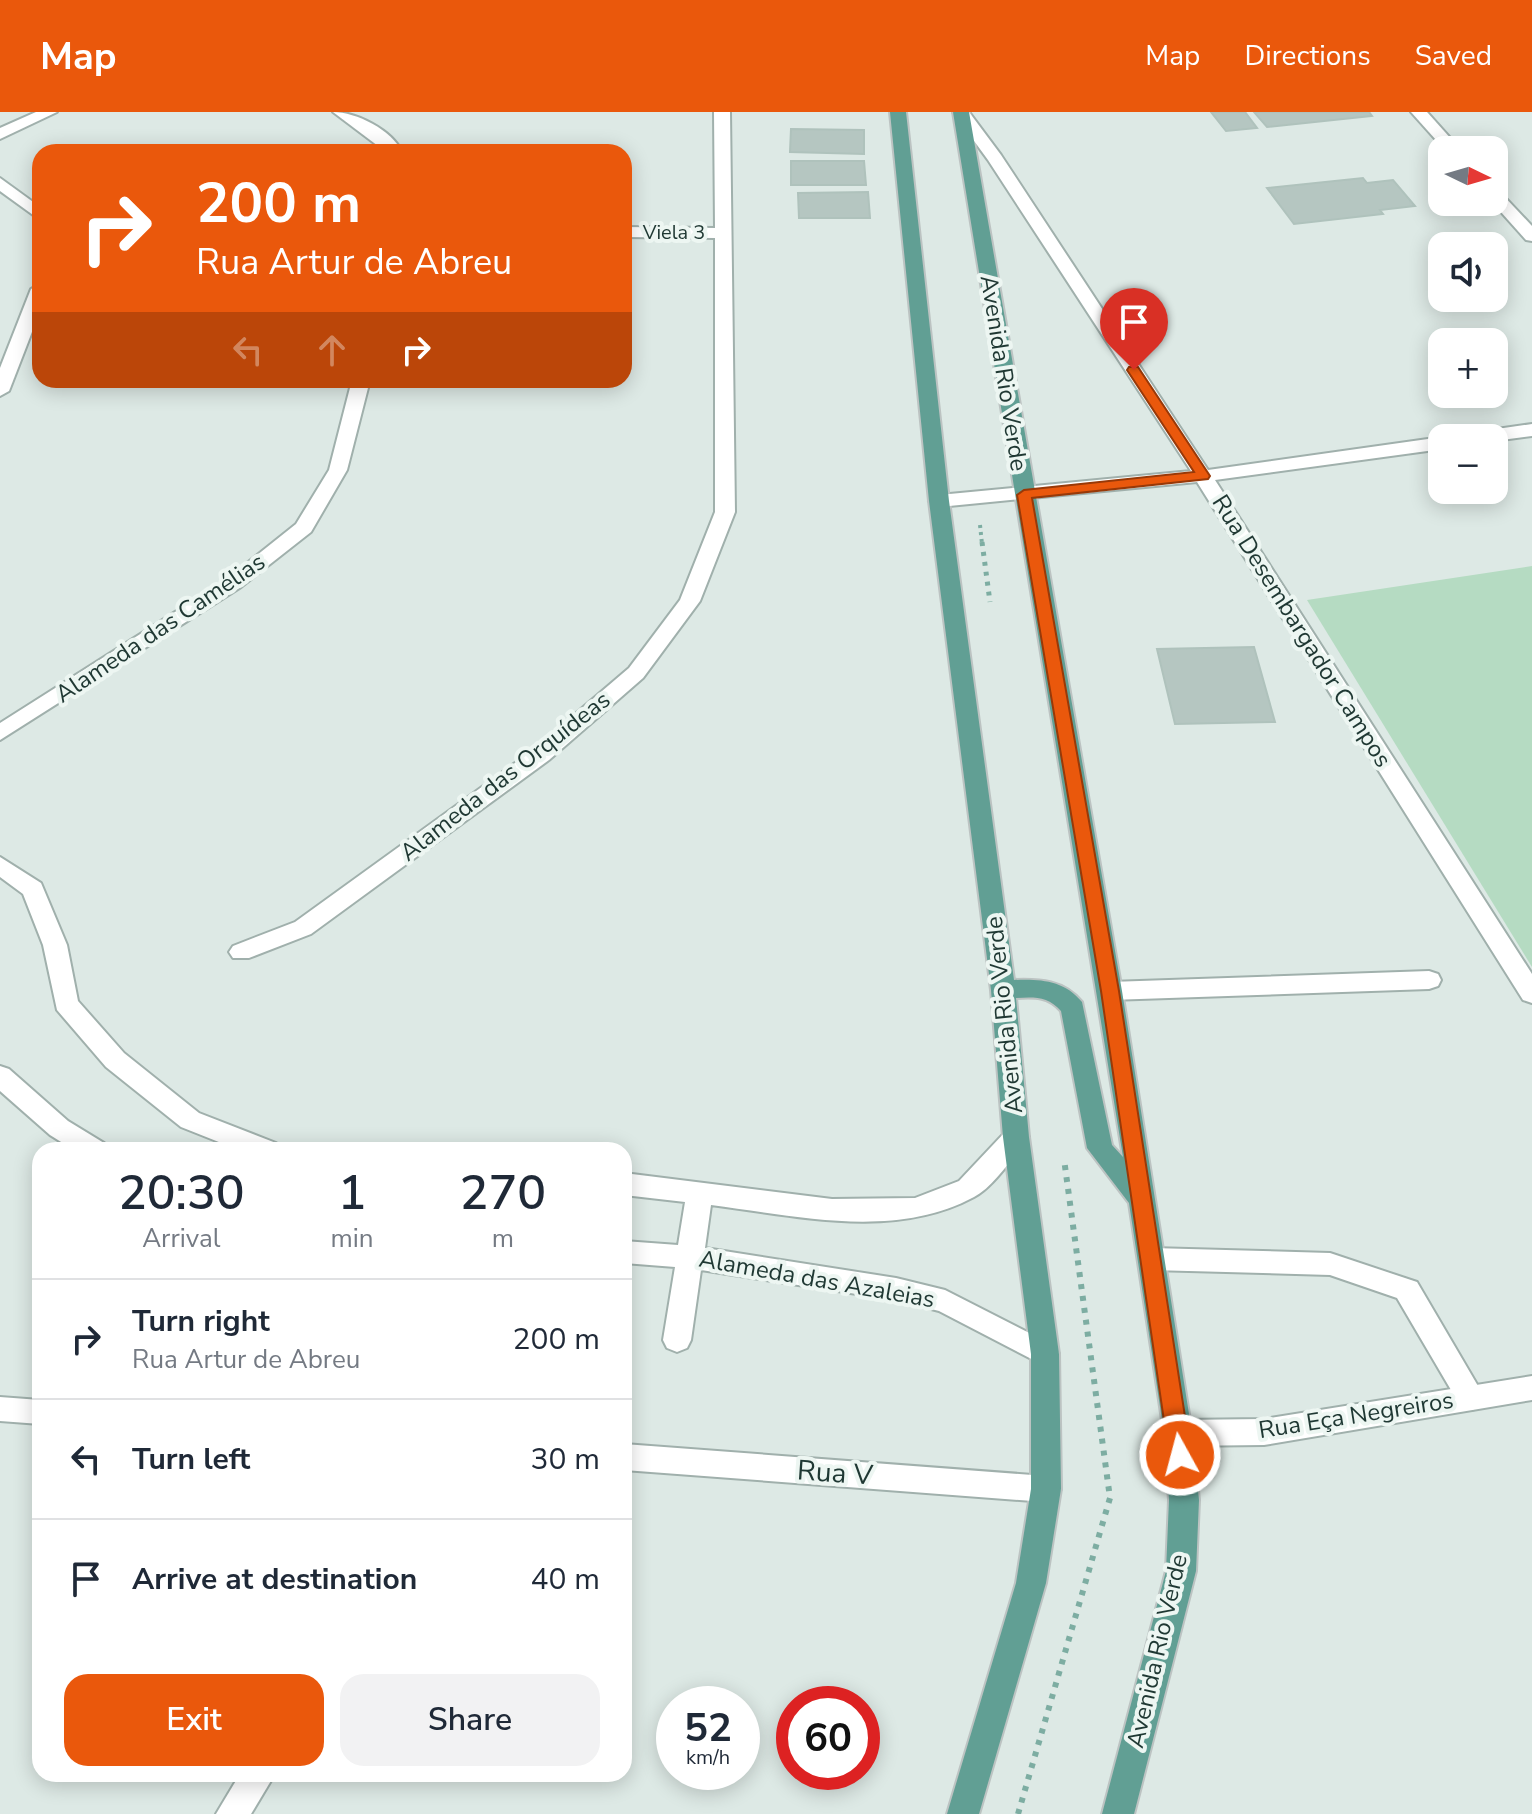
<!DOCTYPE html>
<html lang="en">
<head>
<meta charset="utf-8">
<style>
  body { margin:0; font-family:"Nunito Sans",sans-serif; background:#f2f2f3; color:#1f2937; height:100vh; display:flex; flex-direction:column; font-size:30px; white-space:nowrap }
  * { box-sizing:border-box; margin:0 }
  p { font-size:26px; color:#747a83 }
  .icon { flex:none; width:44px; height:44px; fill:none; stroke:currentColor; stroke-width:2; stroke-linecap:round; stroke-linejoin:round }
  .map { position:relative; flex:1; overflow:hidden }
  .drawer { position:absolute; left:32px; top:1030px; width:600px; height:640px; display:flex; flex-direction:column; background:#fff; border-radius:24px; box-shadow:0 4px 20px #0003 }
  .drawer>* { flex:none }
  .banner { position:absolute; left:32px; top:32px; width:600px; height:244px; border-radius:24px; box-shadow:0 4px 20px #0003; background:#ea580c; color:#fff; overflow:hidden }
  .needle { width:52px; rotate:95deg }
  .buttons { position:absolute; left:1428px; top:24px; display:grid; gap:16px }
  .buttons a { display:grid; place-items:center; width:80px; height:80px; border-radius:16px; background:#fff; box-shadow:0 4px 20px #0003; font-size:40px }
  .speed { position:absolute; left:656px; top:1574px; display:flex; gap:16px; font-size:40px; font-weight:700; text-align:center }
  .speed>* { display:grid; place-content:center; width:104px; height:104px; border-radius:50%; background:#fff; box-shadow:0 4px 20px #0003; line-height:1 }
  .speed small { font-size:20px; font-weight:400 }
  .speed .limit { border:12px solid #d22; background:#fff; color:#111 }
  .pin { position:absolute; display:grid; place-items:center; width:68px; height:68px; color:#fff; margin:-82px -34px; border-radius:50% 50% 50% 0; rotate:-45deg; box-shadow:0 0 8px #0007 }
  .pin .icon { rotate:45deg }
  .me { position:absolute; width:88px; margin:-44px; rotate:353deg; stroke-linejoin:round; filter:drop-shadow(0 0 6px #0008) }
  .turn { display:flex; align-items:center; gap:28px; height:168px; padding:0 32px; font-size:36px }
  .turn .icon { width:104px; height:104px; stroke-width:2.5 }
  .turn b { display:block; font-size:56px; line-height:68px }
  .lanes { display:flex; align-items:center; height:76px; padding:0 32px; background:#0003; justify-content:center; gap:40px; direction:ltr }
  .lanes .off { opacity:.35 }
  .eta { display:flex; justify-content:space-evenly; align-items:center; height:136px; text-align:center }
  .eta b { font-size:48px; font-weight:600; line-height:56px }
  .button { display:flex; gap:16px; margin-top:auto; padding:16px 32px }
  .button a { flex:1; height:92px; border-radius:24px; background:#ea580c; color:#fff; font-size:32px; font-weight:600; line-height:92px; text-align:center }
  .button a+a { background:#f2f2f3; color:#1f2937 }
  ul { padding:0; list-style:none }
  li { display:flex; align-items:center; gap:24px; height:120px; padding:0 32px; border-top:2px solid #e0e1e3 }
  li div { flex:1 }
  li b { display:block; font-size:30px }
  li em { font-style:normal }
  header { display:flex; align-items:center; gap:48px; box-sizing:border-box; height:112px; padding:0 40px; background:#ea580c; color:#fff }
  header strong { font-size:38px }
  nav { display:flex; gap:44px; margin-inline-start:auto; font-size:28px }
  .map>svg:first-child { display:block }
  .green { fill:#b5dbc2 }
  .building { fill:#b5c6c1; stroke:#afc2bc; stroke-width:2 }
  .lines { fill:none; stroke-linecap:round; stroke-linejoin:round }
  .service-casing { stroke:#a0b0ac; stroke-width:4 }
  .minor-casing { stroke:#a0b0ac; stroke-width:4 }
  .tertiary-casing { stroke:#a0b0ac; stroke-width:4 }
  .primary-casing { stroke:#bcc3c2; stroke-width:4 }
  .path-far2 { stroke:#7dada2; stroke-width:4; stroke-dasharray:3 4; stroke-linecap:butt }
  .path-far1 { stroke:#7dada2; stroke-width:5; stroke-dasharray:4 6; stroke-linecap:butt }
  .path { stroke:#7dada2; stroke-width:6; stroke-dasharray:5 7; stroke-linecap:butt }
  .service { fill:#fff; fill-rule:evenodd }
  .minor { fill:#fff; fill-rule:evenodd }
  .tertiary { fill:#fff; fill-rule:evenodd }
  .primary { fill:#619f94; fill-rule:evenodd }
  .route { fill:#ea580c; stroke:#983908; stroke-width:2 }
  .labels { text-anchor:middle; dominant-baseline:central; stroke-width:8; stroke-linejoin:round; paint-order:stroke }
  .far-street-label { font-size:20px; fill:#1f3833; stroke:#edf6f2 }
  .street-label { font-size:24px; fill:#1f3833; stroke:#edf6f2 }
  .near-street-label { font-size:28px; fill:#1f3833; stroke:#edf6f2 }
</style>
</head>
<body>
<header>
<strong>Map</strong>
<nav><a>Map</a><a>Directions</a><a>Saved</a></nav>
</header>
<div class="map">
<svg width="1532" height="1702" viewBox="0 0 1532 1702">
  <rect width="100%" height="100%" fill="#dde9e5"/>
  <path class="green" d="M1532 454V855L1307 488Z"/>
  <g class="building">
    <path d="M1211 0H1245L1257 16 1226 19Z"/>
    <path d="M1254 0H1369L1372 4 1267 15Z"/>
    <path d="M791 17 864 18V42L790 40Z"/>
    <path d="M791 49H864L866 73H791Z"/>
    <path d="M1363 66 1367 71 1393 68 1415 94 1380 98 1383 102 1294 112 1267 76Z"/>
    <path d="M868 80 870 106H799L798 81Z"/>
    <path d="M1254 535 1275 610 1175 612 1157 537Z"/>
  </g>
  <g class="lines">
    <g class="service-casing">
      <g id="service">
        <path d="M1429 859 1438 862 1441 868 1438 874 1429 877 1110 888 1101 885 1098 879 1101 873 1110 870Z"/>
        <path d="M1152 1136 1330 1141 1417 1170 1485 1286 1481 1295 1471 1298 1461 1295 1397 1186 1330 1163 1152 1158 1142 1155 1138 1147 1142 1139Z"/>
      </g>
    </g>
    <g class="minor-casing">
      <g id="minor">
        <path d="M36 0H57L0 27V16Z"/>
        <path d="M333 0C356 0 392 18 402 40H386Z"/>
        <path d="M714 0H730L735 400 700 489 643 566 549 648 311 822 249 846H233L229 840 233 834 295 810 533 638 629 556 680 488 715 400V126L624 125V115L715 116Z"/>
        <path d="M953 0H969L1001 43 1208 358 1442 325 1444 326 1442 337 1215 368 1532 862V891L1523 888 1197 370 939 395 929 389 939 383 1191 359 988 48Z"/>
        <path d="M1411 0H1427L1461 38H1445Z"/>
        <path d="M0 66 40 95V108L0 79Z"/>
        <path d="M1494 78 1500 80 1532 114V129L1526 128 1492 90Z"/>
        <path d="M40 172V199L9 279 0 284V256L31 177Z"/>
        <path d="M352 268H370L347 358 311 420 241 475 0 628V611L227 467 296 412 329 358Z"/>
        <path d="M1532 312V324L1494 329V326H1467L1476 320Z"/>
        <path d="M0 745 41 771 67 833 78 889 124 941 199 1001 276 1031 280 1038H239L181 1015 106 955 57 898 43 833 23 782 0 765Z"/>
        <path d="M0 954 9 957 68 1009 104 1031 108 1038H74L50 1023 0 979Z"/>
        <path d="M1016 1015 1025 1018 1029 1025 1025 1032C1010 1048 993 1075 974 1085 894 1128 797 1104 711 1093L705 1136 896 1166 945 1178 1055 1234 1059 1242 1055 1250 1045 1254 939 1199 896 1188 701 1158 691 1228 687 1236 677 1240 667 1236 663 1228 675 1155 624 1151V1129L678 1133 685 1090 624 1083V1061L832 1087 915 1086 959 1069 1007 1018Z"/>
        <path d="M1532 1264V1288L1264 1333 1178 1334 1168 1330 1164 1321 1168 1312 1178 1308 1264 1307Z"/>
        <path d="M240 1662H275L251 1702H216Z"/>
      </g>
    </g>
    <g class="tertiary-casing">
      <g id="tertiary">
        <path d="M0 1285 40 1288V1312L0 1309Z"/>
        <path d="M624 1332 1046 1364 1056 1368 1061 1377 1056 1386 1046 1390 624 1358Z"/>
      </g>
    </g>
    <g class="primary-casing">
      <path id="primary" d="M890 0H906L949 389 1014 868C1040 867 1064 868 1082 890L1112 1033 1123 1045 953 0H969L1122 879 1192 1321 1199 1388 1196 1459 1134 1702H1102L1166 1459 1169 1388 1164 1321 1129 1091 1087 1036 1061 899C1048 884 1034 885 1016 886L1029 1025 1059 1242 1061 1377 1046 1471 979 1702H947L1016 1471 1031 1377V1242L1003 1025 991 878 929 389Z"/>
    </g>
    <path class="path-far2" d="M980 413 982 432"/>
    <path class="path-far1" d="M982 430 990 490"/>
    <path class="path" d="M1018 1702 1110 1386 1064 1047"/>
    <use href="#service" class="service"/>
    <use href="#minor" class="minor"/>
    <use href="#tertiary" class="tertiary"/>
    <use href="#primary" class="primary"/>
  </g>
  <path class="route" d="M1129 255H1138L1210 364 1208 367 1032 386 1119 879 1191 1343 1188 1350 1180 1353 1172 1350 1169 1343 1101 879 1017 383 1024 378 1194 360 1127 258Z"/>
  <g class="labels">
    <g class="far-street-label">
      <text x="674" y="120">Viela 3</text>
    </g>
    <g class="street-label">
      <text transform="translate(1004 261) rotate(81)">Avenida Rio Verde</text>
      <text transform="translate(160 516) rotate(-34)">Alameda das Camélias</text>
      <text transform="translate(1302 519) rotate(58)">Rua Desembargador Campos</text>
      <text transform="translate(505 664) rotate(-38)">Alameda das Orquídeas</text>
      <text transform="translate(1004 903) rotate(-96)">Avenida Rio Verde</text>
      <text transform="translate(817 1167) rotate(10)">Alameda das Azaleias</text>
      <text transform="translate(1356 1303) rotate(-9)">Rua Eça Negreiros</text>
      <text transform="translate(1157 1539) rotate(-77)">Avenida Rio Verde</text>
    </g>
    <g class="near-street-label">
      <text transform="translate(835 1361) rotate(4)">Rua V</text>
    </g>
  </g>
</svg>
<div class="buttons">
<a><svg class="needle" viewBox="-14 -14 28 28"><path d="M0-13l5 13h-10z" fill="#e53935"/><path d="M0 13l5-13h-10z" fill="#747a83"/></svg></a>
<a><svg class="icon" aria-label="sound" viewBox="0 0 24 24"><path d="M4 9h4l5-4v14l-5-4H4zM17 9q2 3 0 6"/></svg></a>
<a>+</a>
<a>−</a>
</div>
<div class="speed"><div>52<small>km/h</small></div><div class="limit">60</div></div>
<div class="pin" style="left:1134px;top:258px;background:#d93025"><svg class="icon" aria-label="arrive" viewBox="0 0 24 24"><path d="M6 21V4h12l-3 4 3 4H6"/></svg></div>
<svg class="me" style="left:1180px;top:1343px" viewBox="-20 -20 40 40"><circle r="17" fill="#ea580c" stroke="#fff" stroke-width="3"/><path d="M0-11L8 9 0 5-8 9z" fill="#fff"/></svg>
<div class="banner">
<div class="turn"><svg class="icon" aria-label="right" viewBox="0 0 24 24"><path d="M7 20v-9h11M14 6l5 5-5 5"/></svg><div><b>200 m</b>Rua Artur de Abreu</div></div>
<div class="lanes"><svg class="icon off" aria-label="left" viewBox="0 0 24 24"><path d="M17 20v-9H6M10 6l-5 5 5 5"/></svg><svg class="icon off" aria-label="ahead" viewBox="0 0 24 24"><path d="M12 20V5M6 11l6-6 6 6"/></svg><svg class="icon" aria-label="right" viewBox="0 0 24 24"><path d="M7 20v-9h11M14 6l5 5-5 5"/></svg></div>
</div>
<section class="drawer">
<div class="eta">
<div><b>20:30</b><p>Arrival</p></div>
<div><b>1</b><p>min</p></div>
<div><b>270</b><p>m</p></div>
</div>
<ul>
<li><svg class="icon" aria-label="right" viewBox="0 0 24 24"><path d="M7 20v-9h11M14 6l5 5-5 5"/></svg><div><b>Turn right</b><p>Rua Artur de Abreu</p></div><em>200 m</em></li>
<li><svg class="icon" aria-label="left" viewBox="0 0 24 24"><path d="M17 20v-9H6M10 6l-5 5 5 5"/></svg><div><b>Turn left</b></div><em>30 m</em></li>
<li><svg class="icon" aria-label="arrive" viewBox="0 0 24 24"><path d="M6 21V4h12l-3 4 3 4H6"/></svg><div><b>Arrive at destination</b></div><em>40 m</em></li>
</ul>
<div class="button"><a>Exit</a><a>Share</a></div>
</section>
</div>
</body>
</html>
